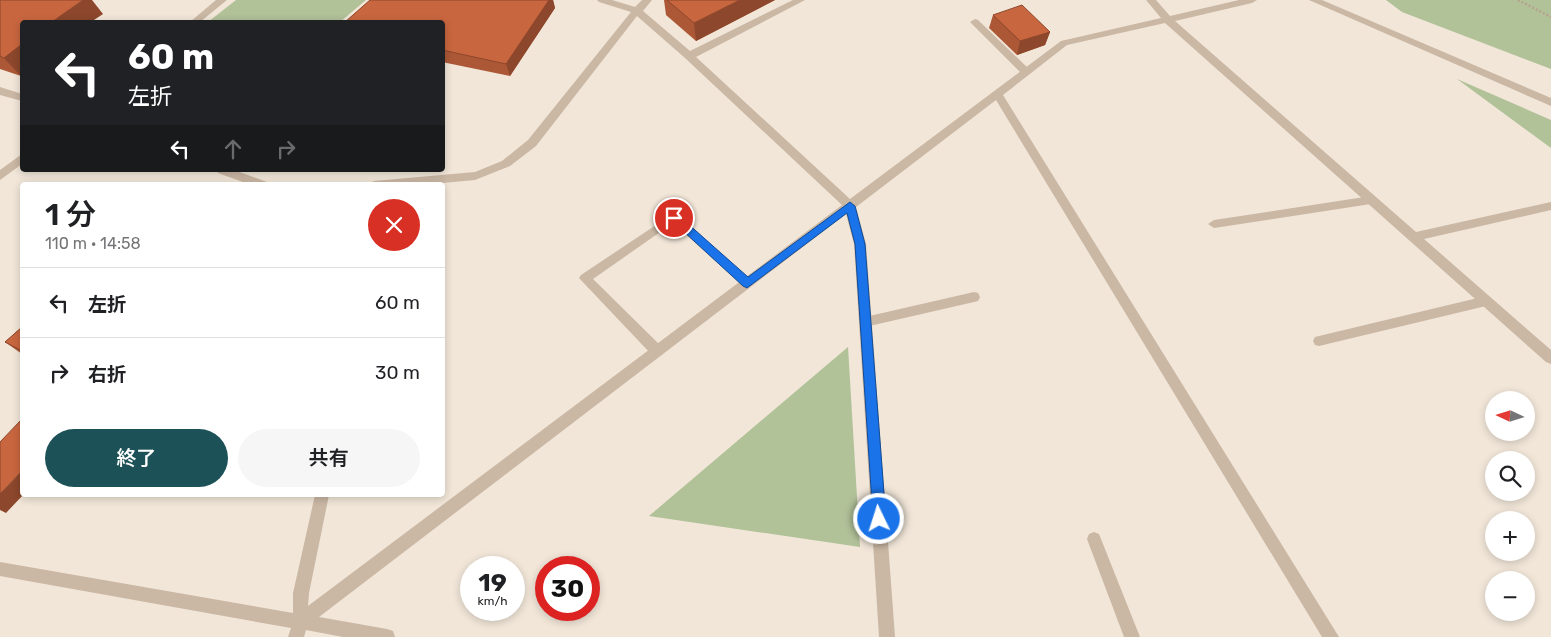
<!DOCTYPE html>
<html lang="ja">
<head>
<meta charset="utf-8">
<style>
  body { margin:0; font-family:Rubik,"Noto Sans JP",sans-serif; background:#f6f6f6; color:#202124; height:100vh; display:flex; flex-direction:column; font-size:19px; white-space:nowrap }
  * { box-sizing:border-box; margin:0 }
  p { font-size:16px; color:#757577 }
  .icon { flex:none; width:28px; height:28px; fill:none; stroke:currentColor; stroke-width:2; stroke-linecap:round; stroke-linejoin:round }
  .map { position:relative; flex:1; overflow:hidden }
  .details { position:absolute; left:20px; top:182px; width:425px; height:315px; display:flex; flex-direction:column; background:#fff; border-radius:5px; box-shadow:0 2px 8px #0003 }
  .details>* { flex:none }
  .hud { position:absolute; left:20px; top:20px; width:425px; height:152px; border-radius:5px; box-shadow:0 2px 8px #0003; background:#202124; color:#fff; overflow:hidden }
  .needle { width:32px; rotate:274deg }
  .controls { position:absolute; left:1485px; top:391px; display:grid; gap:10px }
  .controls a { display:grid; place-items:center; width:50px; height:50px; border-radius:50%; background:#fff; box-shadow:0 2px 8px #0003; font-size:25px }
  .speed { position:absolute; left:460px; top:556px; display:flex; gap:10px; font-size:25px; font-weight:700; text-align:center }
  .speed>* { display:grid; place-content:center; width:65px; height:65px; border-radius:50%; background:#fff; box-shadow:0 2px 8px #0003; line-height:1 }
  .speed small { font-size:12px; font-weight:400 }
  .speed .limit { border:8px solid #d22; background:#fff; color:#111 }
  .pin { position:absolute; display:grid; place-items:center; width:42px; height:42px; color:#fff; margin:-21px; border:2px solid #fff; border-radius:50%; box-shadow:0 1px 5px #0007 }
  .me { position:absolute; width:55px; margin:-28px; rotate:356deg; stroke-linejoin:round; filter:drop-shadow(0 0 4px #0008) }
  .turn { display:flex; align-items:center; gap:18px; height:105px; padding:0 25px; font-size:22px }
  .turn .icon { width:65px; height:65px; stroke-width:2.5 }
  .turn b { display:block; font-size:35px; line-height:42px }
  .lanes { display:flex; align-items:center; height:48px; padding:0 25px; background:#0003; justify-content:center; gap:25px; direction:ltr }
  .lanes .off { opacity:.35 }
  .round { display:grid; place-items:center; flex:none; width:52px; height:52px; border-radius:26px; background:#f6f6f6 }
  .head { display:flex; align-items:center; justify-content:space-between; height:85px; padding:0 25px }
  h1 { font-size:30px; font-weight:600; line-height:38px }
  .cta { display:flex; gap:10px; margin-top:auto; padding:10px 25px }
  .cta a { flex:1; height:58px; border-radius:30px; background:#1b5157; color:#fff; font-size:20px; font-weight:600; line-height:58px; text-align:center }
  .cta a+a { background:#f6f6f6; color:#202124 }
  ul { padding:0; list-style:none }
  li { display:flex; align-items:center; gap:15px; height:70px; padding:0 25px; border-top:1px solid #e0e0e0 }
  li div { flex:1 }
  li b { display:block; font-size:19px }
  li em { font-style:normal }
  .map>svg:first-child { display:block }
  .green { fill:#b1c198 }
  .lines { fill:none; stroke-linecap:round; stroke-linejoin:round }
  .path { stroke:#b5a18e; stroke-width:2.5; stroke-dasharray:2 2; stroke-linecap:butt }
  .service { fill:#cab7a4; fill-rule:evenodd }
  .minor { fill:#cab7a4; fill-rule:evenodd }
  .tertiary { fill:#cab7a4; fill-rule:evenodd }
  .wall { fill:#ac5836 }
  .shaded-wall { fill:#8c472c }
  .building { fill:#c8663f; stroke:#8c472c }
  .route { fill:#1a73e8; stroke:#114b97 }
</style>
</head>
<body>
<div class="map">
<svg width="1551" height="637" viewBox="0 0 1551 637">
  <rect width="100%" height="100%" fill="#f1e6d8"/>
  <g class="green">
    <path d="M236 0H366L340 22H208Z"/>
    <path d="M1386 0H1551V69L1402 12Z"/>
    <path d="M1457 79 1551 120V148Z"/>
    <path d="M848 347 860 547 649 516Z"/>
  </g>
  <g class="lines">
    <path class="path" d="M1518 0 1551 17"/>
    <g class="service">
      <path d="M975 19 978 20 1030 70V74H1022L970 22Z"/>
      <path d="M1371 196 1377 200 1371 204 1214 228 1208 224 1214 220Z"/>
      <path d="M674 213 678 214 753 283 751 286H743L673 223 593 279 662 347 663 351 662 355 657 356 652 355 579 278 581 275Z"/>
      <path d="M974 292 978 293 980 297 978 301 974 302 865 327 861 326 859 322 861 318 865 317Z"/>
      <path d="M1486 296 1490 297 1492 301 1490 305 1486 306 1319 346 1315 345 1313 341 1315 337 1319 336Z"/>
      <path d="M1094 532 1099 534 1140 637H1124L1087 539 1089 534Z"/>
    </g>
    <g class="minor">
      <path d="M216 0H227L200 22H190Z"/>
      <path d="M597 0H612L635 7 642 0H652L643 11 690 51 793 0H805L696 57 850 199 1061 41 1161 18 1146 0H1156L1170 16 1239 0H1257L1252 3 1175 21 1416 232 1551 202V210L1424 239 1551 350V364L1546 362 1165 23 1067 45 1003 95 1339 637H1322L996 100 856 207 866 244 895 637H879L854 244 846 214 319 617 387 629 393 631 395 637H343L306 630 304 637H288L291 628 0 576V562L293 613V593L315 495H329L309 593 308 606 842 205 685 58 637 16 536 146 510 166 475 180 420 185H368L374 181 475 172 502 161 528 140 631 12 599 2Z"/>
      <path d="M0 87 22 94V101L0 95Z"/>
      <path d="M22 154V164L0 180V170Z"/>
      <path d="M216 170H234L267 182 269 185H251L218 173Z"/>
    </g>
    <path class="tertiary" d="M1309 0H1322L1551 98V106Z"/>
  </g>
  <g class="wall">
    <path d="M0 0 103 14 22 22V74L21 76 0 69Z"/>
    <path d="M370 0H553L555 8 510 76 442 62V22Z"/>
    <path d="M664 0H775L696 41 666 15Z"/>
    <path d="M993 15 1050 32 1045 45 1017 55 989 28Z"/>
    <path d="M22 327V354L5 342Z"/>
  </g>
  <g class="shaded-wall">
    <path d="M83 0H92L103 14 91 22H52Z"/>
    <path d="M549 0H553L555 8 510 76 506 64Z"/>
    <path d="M740 0H775L696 41 694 23Z"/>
    <path d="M1050 32 1045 45 1017 55 1020 41Z"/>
    <path d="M22 44V74L21 76 4 58Z"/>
    <path d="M22 471 23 495 6 513 0 510V494Z"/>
  </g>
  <g class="building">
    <path d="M0 0H83L52 22H22V44L4 58 0 56Z"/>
    <path d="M370 0H549L506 64 442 50V22H345Z"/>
    <path d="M667 0H740L694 23Z"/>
    <path d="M1022 5 1050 32 1020 41 993 15Z"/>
    <path d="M22 327V351L5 342Z"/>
    <path d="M22 419V471L0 494V442Z"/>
  </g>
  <path class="route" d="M850 202 855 206 865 244 886 519 884 523 879 525 875 523 873 519 855 244 847 213 747 288 743 286 669 218 674 213 678 215 748 277Z"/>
</svg>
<div class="controls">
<a><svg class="needle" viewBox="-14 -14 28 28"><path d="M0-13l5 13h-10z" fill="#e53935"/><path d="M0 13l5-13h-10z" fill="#757577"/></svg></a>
<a><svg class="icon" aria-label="search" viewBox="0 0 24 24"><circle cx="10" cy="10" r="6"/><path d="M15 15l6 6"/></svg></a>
<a>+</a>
<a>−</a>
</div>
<div class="speed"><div>19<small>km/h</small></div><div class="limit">30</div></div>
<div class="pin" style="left:674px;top:218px;background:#d93025"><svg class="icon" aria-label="arrive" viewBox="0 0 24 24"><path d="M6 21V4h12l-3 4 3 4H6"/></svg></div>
<svg class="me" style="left:879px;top:519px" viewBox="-20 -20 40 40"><circle r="17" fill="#1a73e8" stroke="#fff" stroke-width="3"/><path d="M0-11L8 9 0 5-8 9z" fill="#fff"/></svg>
<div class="hud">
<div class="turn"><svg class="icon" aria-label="left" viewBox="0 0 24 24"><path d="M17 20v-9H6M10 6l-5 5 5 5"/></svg><div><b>60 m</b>左折</div></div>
<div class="lanes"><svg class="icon" aria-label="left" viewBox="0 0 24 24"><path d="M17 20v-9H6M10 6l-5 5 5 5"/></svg><svg class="icon off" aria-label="ahead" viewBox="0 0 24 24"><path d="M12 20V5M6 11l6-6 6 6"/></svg><svg class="icon off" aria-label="right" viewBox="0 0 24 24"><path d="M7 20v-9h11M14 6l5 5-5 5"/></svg></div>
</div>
<section class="details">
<div class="head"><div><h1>1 分</h1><p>110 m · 14:58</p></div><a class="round" style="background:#d93025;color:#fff"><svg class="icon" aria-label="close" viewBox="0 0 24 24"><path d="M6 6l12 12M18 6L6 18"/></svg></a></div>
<ul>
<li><svg class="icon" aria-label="left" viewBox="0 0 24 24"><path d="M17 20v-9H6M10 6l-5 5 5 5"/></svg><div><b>左折</b></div><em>60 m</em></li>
<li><svg class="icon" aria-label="right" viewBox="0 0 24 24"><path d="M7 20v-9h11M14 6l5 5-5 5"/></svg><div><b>右折</b></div><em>30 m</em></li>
</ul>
<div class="cta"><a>終了</a><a>共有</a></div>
</section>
</div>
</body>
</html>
